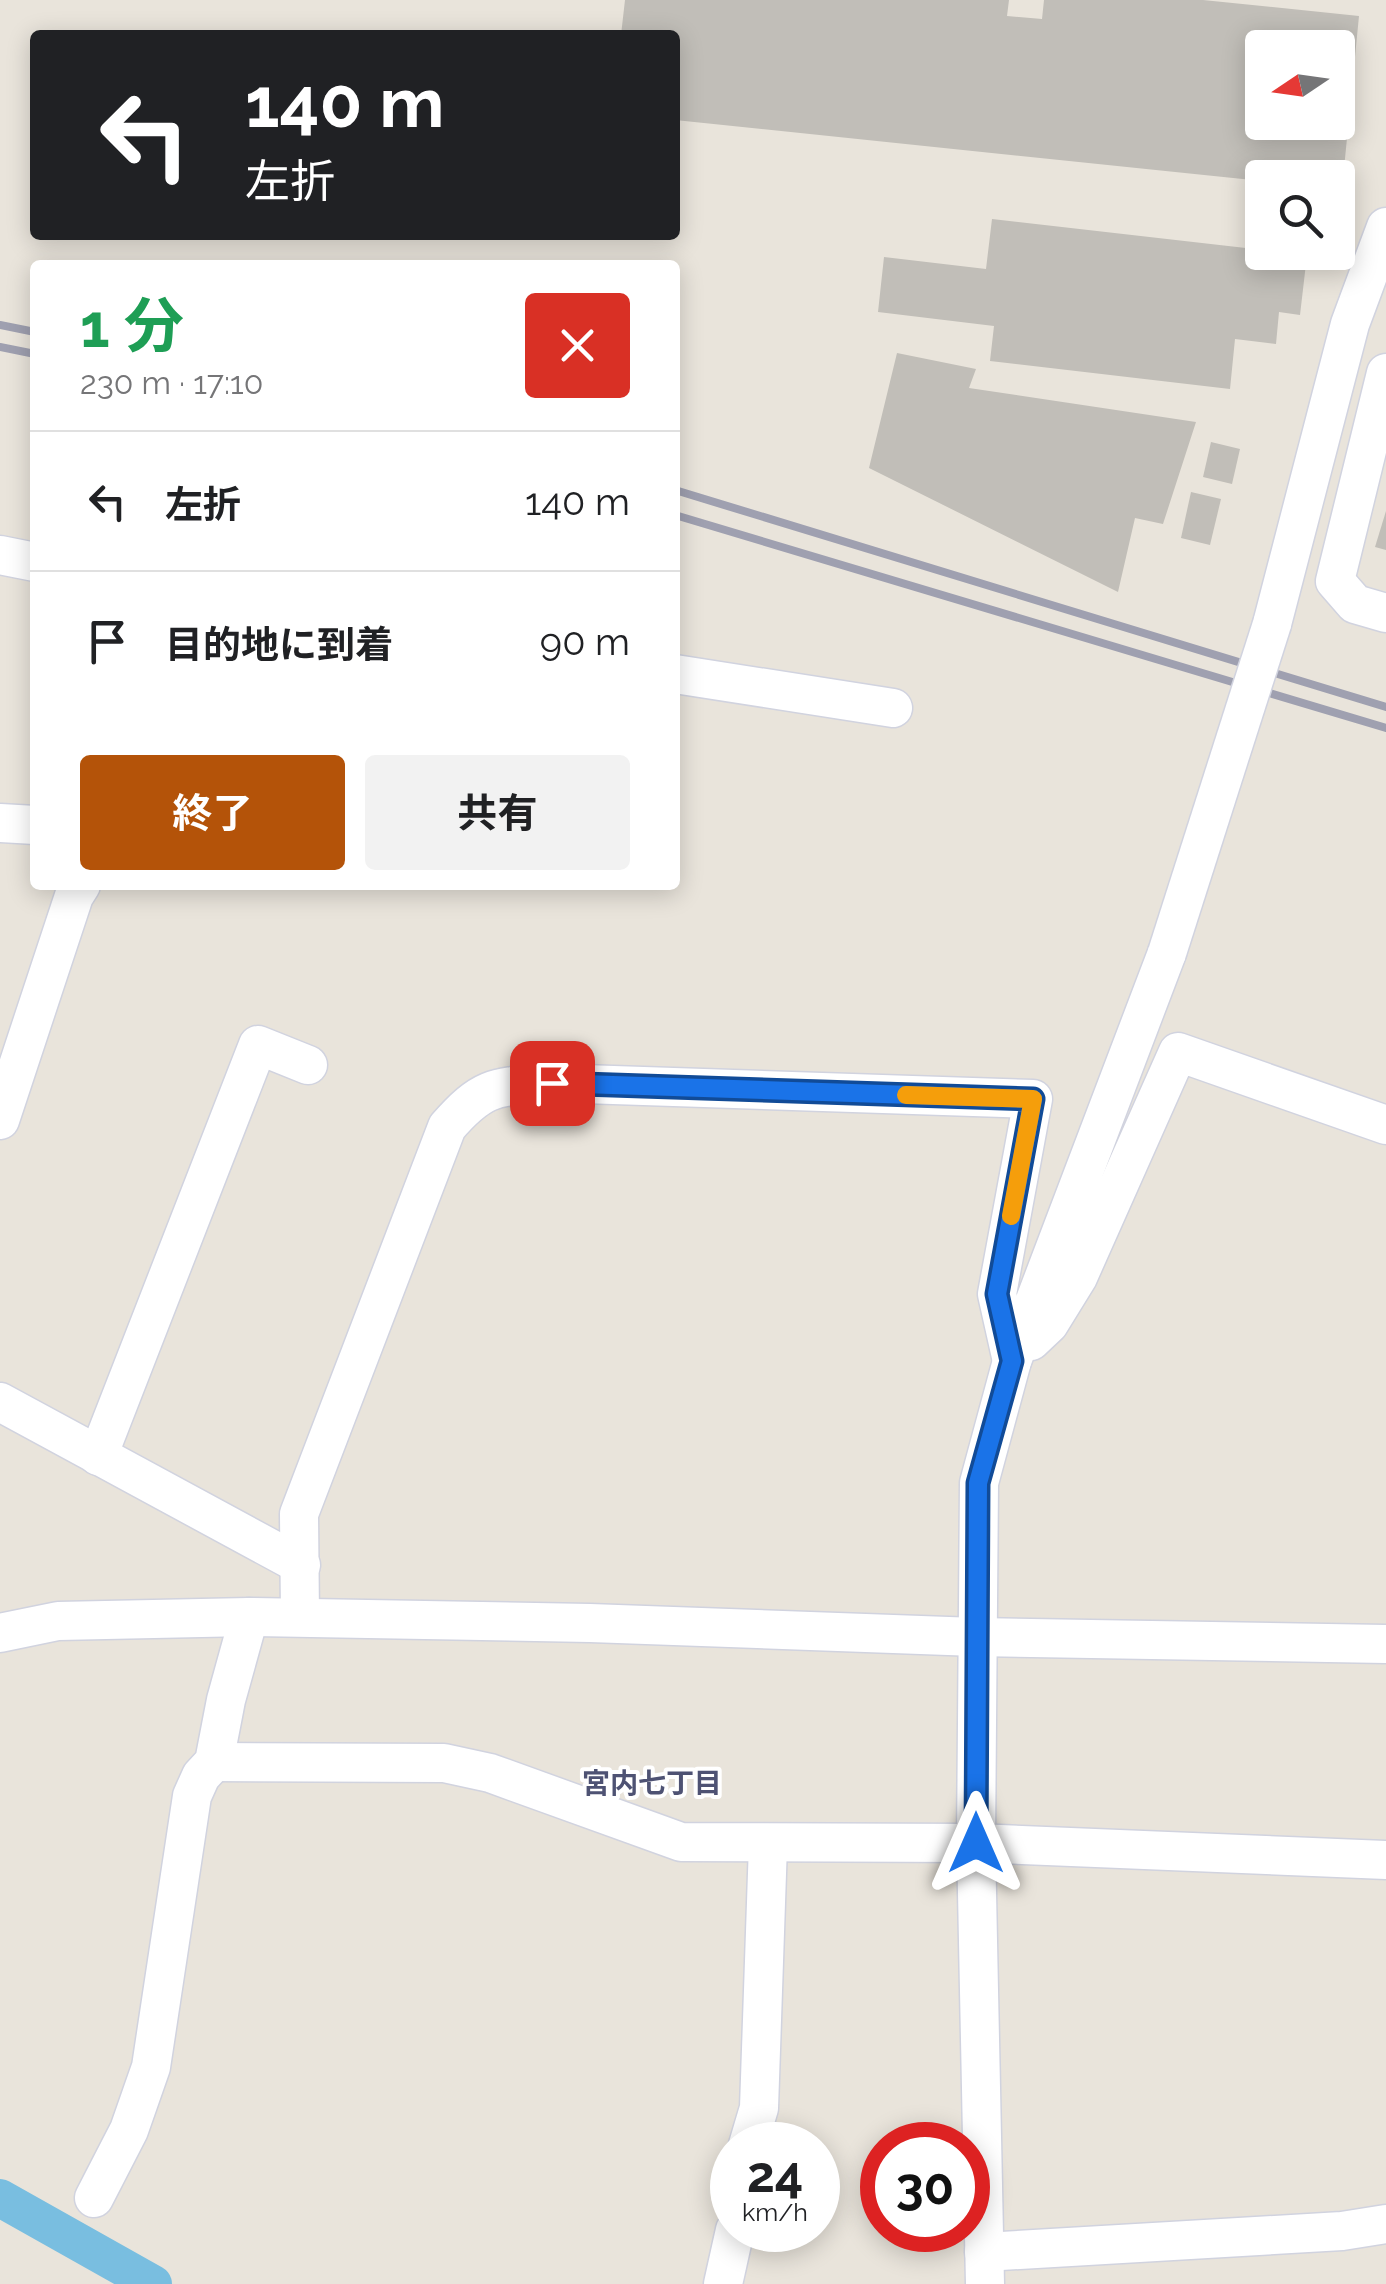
<!DOCTYPE html>
<html lang="ja">
<head>
<meta charset="utf-8">
<style>
  body { margin:0; font-family:Raleway,"Noto Sans JP",sans-serif; background:#f2f2f2; color:#202124; height:100vh; display:flex; flex-direction:column; font-size:38px; white-space:nowrap }
  * { box-sizing:border-box; margin:0 }
  p { font-size:32px; color:#757577 }
  .icon { flex:none; width:55px; height:55px; fill:none; stroke:currentColor; stroke-width:2; stroke-linecap:round; stroke-linejoin:round }
  .map { position:relative; flex:1; overflow:hidden }
  .drawer { position:absolute; left:30px; top:260px; width:650px; height:630px; display:flex; flex-direction:column; background:#fff; border-radius:10px; box-shadow:0 5px 25px #0003 }
  .drawer>* { flex:none }
  .banner { position:absolute; left:30px; top:30px; width:650px; height:210px; border-radius:10px; box-shadow:0 5px 25px #0003; background:#202124; color:#fff; overflow:hidden }
  .needle { width:65px; rotate:257deg }
  .controls { position:absolute; left:1245px; top:30px; display:grid; gap:20px }
  .controls a { display:grid; place-items:center; width:110px; height:110px; border-radius:10px; background:#fff; box-shadow:0 5px 25px #0003; font-size:50px }
  .speed { position:absolute; left:710px; top:2122px; display:flex; gap:20px; font-size:50px; font-weight:700; text-align:center }
  .speed>* { display:grid; place-content:center; width:130px; height:130px; border-radius:50%; background:#fff; box-shadow:0 5px 25px #0003; line-height:1 }
  .speed small { font-size:25px; font-weight:400 }
  .speed .limit { border:15px solid #d22; background:#fff; color:#111 }
  .pin { position:absolute; display:grid; place-items:center; width:85px; height:85px; color:#fff; margin:-42px; border-radius:20px; box-shadow:0 5px 15px #0006 }
  .me { position:absolute; width:110px; margin:-55px; rotate:0deg; stroke-linejoin:round; filter:drop-shadow(0 0 8px #0008) }
  .turn { display:flex; align-items:center; gap:35px; height:210px; padding:0 50px; font-size:45px }
  .turn .icon { width:130px; height:130px; stroke-width:2.5 }
  .turn b { display:block; font-size:70px; line-height:85px }
  .round { display:grid; place-items:center; flex:none; width:105px; height:105px; border-radius:10px; background:#f2f2f2 }
  .head { display:flex; align-items:center; justify-content:space-between; height:170px; padding:0 50px }
  h1 { font-size:60px; font-weight:700; line-height:75px; color:#1e9e55 }
  .primary-button { display:flex; gap:20px; margin-top:auto; padding:20px 50px }
  .primary-button a { flex:1; height:115px; border-radius:10px; background:#b45309; color:#fff; font-size:40px; font-weight:700; line-height:115px; text-align:center }
  .primary-button a+a { background:#f2f2f2; color:#202124 }
  ul { padding:0; list-style:none }
  li { display:flex; align-items:center; gap:30px; height:140px; padding:0 50px; border-top:2px solid #e0e0e0 }
  li div { flex:1 }
  li b { display:block; font-size:38px }
  li em { font-style:normal }
  .map>svg:first-child { display:block }
  .lines { fill:none; stroke-linecap:round; stroke-linejoin:round }
  .canal { stroke:#79bee0; stroke-width:38 }
  .building { fill:#c1beb8; fill-rule:evenodd }
  .minor-casing { stroke:#d1d3df; stroke-width:41 }
  .minor { stroke:#fff; stroke-width:38 }
  .rail { stroke:#9fa0b0; stroke-width:8 }
  .minor-bridge-casing { stroke:#d1d3df; stroke-width:41; stroke-linecap:butt }
  .minor-bridge { stroke:#fff; stroke-width:38 }
  .route-casing { stroke:#114b97; stroke-width:25 }
  .route { stroke:#1a73e8; stroke-width:18 }
  .slow { stroke:#f59e0b; stroke-width:18 }
  .labels { text-anchor:middle; dominant-baseline:central; stroke-width:8; stroke-linejoin:round; paint-order:stroke }
  .neighbourhood-label { font-size:28px; font-weight:bold; fill:#4e5273; stroke:#fff }
</style>
</head>
<body>
<div class="map">
<svg width="1386" height="2284" viewBox="0 0 1386 2284">
  <rect width="100%" height="100%" fill="#e9e4db"/>
  <g class="lines">
    <path class="canal" d="M0 2198 153 2284"/>
  </g>
  <g class="building">
    <path d="M625 0H1009L1007 16 1042 19 1044 0H1203L1359 16 1342 189H1338V178H1262V181L675 120V35H621ZM1262 48H1338V122H1262Z"/>
    <path d="M992 219 1307 255 1300 315 1279 312 1276 344 1235 339 1230 389 990 361 994 326 878 312 884 257 986 269Z"/>
    <path d="M897 353 976 369 969 388 1196 422 1163 524 1135 518 1118 592 869 468Z"/>
    <path d="M1211 442 1240 449 1232 484 1203 477Z"/>
    <path d="M1191 492 1221 499 1210 545 1181 538Z"/>
    <path d="M1386 511V550L1375 547Z"/>
  </g>
  <g class="lines">
    <g class="minor-casing">
      <g id="minor">
        <path d="M1386 373 1335 581 1355 604 1386 613"/>
        <path d="M0 555 35 562"/>
        <path d="M1272 624 1350 324 1386 227"/>
        <path d="M675 674 893 708"/>
        <path d="M0 823 35 825"/>
        <path d="M0 1120 74 896 81 885"/>
        <path d="M1031 1341 1049 1324 1078 1277 1178 1052 1386 1125"/>
        <path d="M0 1402 301 1565"/>
        <path d="M98 1456 258 1045 308 1065"/>
        <path d="M300 1617 299 1514 447 1127C485 1083 498 1087 553 1083L1033 1099 997 1294 1012 1361"/>
        <path d="M0 1633 58 1621 249 1617 590 1623 976 1637 1386 1644"/>
        <path d="M214 1762 444 1763 490 1773 681 1842 976 1843 1386 1860"/>
        <path d="M748 2145 759 2108 768 1844"/>
        <path d="M94 2198 129 2130 151 2067 192 1796 201 1776 214 1762 226 1700 249 1617"/>
        <path d="M984 2252 1342 2231 1386 2224"/>
        <path d="M723 2284 735 2230"/>
        <path d="M985 2284 976 1843 979 1483 1012 1361 1167 953"/>
      </g>
    </g>
    <use href="#minor" class="minor"/>
    <g class="rail">
      <path d="M0 325 35 332"/>
      <path d="M0 347 35 354"/>
      <path d="M675 490 1386 707"/>
      <path d="M675 515 1386 728"/>
    </g>
    <g class="minor-bridge-casing">
      <path id="minor-bridge" d="M1167 953 1272 624"/>
    </g>
    <use href="#minor-bridge" class="minor-bridge"/>
  </g>
  <g class="lines">
    <g class="route-casing">
      <path id="route" d="M552 1083 1033 1099 997 1294 1012 1361 978 1483 976 1843"/>
    </g>
    <use href="#route" class="route"/>
    <path class="slow" d="M906 1095 1033 1099 1011 1216"/>
  </g>
  <g class="labels">
    <g class="neighbourhood-label">
      <text x="652" y="1783">宮内七丁目</text>
    </g>
  </g>
</svg>
<div class="controls">
<a><svg class="needle" viewBox="-14 -14 28 28"><path d="M0-13l5 13h-10z" fill="#e53935"/><path d="M0 13l5-13h-10z" fill="#757577"/></svg></a>
<a><svg class="icon" aria-label="search" viewBox="0 0 24 24"><circle cx="10" cy="10" r="6"/><path d="M15 15l6 6"/></svg></a>
</div>
<div class="speed"><div>24<small>km/h</small></div><div class="limit">30</div></div>
<div class="pin" style="left:552px;top:1083px;background:#d93025"><svg class="icon" aria-label="arrive" viewBox="0 0 24 24"><path d="M6 21V4h12l-3 4 3 4H6"/></svg></div>
<svg class="me" style="left:976px;top:1843px" viewBox="-20 -20 40 40"><path d="M0-17L14 15 0 8-14 15z" fill="#1a73e8" stroke="#fff" stroke-width="4"/></svg>
<div class="banner">
<div class="turn"><svg class="icon" aria-label="left" viewBox="0 0 24 24"><path d="M17 20v-9H6M10 6l-5 5 5 5"/></svg><div><b>140 m</b>左折</div></div>
</div>
<section class="drawer">
<div class="head"><div><h1>1 分</h1><p>230 m · 17:10</p></div><a class="round" style="background:#d93025;color:#fff"><svg class="icon" aria-label="close" viewBox="0 0 24 24"><path d="M6 6l12 12M18 6L6 18"/></svg></a></div>
<ul>
<li><svg class="icon" aria-label="left" viewBox="0 0 24 24"><path d="M17 20v-9H6M10 6l-5 5 5 5"/></svg><div><b>左折</b></div><em>140 m</em></li>
<li><svg class="icon" aria-label="arrive" viewBox="0 0 24 24"><path d="M6 21V4h12l-3 4 3 4H6"/></svg><div><b>目的地に到着</b></div><em>90 m</em></li>
</ul>
<div class="primary-button"><a>終了</a><a>共有</a></div>
</section>
</div>
</body>
</html>
